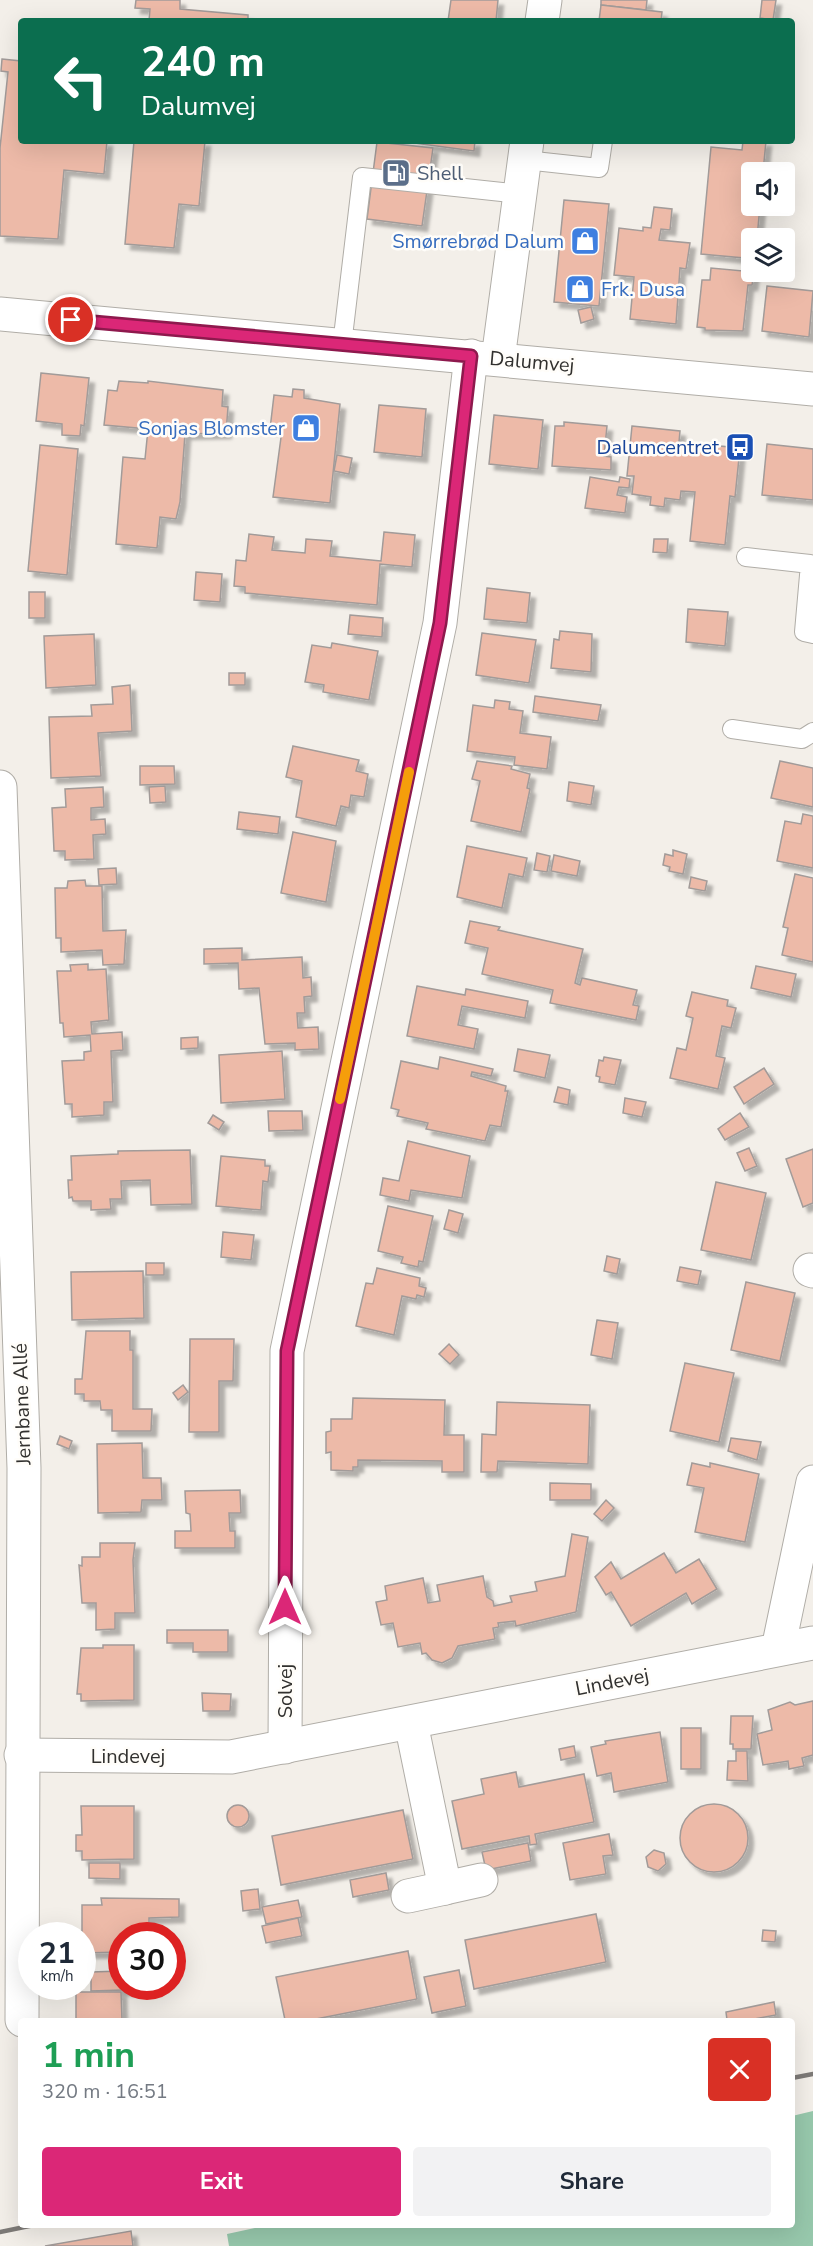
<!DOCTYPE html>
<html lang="en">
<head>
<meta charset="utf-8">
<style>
  body { margin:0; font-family:"Nunito Sans",sans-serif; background:#f2f2f3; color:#1f2937; height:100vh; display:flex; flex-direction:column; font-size:22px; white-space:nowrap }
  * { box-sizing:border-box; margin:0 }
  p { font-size:20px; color:#747a83 }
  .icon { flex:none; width:33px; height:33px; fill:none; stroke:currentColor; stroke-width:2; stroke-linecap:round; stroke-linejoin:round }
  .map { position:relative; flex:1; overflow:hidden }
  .drawer { position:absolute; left:18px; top:2018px; width:777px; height:210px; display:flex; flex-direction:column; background:#fff; border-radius:6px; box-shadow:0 6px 24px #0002 }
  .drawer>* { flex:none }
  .guide { position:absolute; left:18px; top:18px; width:777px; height:126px; border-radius:6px; box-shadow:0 6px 24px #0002; background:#0b6e4f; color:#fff; overflow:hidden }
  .controls { position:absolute; left:741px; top:162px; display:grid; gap:12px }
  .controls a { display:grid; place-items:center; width:54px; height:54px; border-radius:6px; background:#fff; box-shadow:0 6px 24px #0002; font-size:30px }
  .speed { position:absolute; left:18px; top:1922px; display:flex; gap:12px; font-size:30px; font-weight:700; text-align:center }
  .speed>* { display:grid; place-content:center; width:78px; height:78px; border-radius:50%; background:#fff; box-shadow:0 6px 24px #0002; line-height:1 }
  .speed small { font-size:15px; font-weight:400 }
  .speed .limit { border:9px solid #d22; background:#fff; color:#111 }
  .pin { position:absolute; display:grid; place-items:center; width:51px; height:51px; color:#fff; margin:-26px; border:3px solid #fff; border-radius:50%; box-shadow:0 2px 6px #0007 }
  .me { position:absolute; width:66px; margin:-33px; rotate:0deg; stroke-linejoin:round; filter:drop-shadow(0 0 4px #0008) }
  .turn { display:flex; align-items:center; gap:21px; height:126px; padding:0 24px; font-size:27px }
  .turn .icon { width:78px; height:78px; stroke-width:2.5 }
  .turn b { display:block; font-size:42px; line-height:51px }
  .round { display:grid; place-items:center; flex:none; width:63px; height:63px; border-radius:6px; background:#f2f2f3 }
  .head { display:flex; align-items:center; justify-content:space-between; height:102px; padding:0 24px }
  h1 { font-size:36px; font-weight:700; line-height:45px; color:#1e9e55 }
  .primary-button { display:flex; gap:12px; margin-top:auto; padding:12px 24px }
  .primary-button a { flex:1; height:69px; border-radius:6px; background:#db2777; color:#fff; font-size:24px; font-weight:700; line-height:69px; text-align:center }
  .primary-button a+a { background:#f2f2f3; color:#1f2937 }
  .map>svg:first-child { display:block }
  .forest { fill:#97c8ac }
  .building { fill:#edbaa8; stroke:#a29b99; stroke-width:1.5; filter:url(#shadow) }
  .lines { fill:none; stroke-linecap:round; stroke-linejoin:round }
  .service-casing { stroke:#b0ada7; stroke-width:20 }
  .minor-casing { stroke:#b0ada7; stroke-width:35 }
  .tertiary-casing { stroke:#b0ada7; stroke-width:35 }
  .service { stroke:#fff; stroke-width:18 }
  .minor { stroke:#fff; stroke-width:33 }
  .tertiary { stroke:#fff; stroke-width:33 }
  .rail { stroke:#7d7a77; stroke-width:4.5 }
  .route-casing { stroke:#8e194d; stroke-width:15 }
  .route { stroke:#db2777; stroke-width:10 }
  .slow { stroke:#f59e0b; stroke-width:10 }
  .labels { text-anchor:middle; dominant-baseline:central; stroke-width:5; stroke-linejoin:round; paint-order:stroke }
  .service-label { font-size:20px; fill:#4e5e75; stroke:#fffdf9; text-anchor:start }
  .shop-label { font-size:20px; fill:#366cbe; stroke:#fffdf9; text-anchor:end }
  .street-label { font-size:20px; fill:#31302e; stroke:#fffdf9 }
  .transit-label { font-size:20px; fill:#164399; stroke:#fffdf9; text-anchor:end }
</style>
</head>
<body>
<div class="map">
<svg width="813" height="2246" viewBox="0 0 813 2246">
  <defs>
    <filter id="shadow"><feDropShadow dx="5.5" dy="5.5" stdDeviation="1.5" flood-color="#0004"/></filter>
  </defs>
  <rect width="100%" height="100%" fill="#f3efe9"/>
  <path class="forest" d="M813 2111V2246H229L227 2234 274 2224H792V2116Z"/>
  <g class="building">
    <path d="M136 0H180V9L248 15V21H149L150 9 135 8Z"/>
    <path d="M451 0H498L496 21H448Z"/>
    <path d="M601 0H647L646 10 601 5Z"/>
    <path d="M762 0H776L773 20 760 18Z"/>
    <path d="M601 5 662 12 661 21H599Z"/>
    <path d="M2 59 21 61V141H107L104 174 64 170 58 239 0 236V148L8 72 1 71Z"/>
    <path d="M134 141H205L199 206 179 204 174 248 125 244Z"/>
    <path d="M399 141H475L474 151Z"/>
    <path d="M743 141H766L763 172H752V206H760L757 238H752V272H754L752 285H748L743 331 705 330V328L697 327 702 280H710L711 268 743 271 744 258 701 254 711 147 742 150Z"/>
    <path d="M377 142 433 148 422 226 367 219Z"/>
    <path d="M564 200 609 204 599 306 554 302Z"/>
    <path d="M654 207 672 209 670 230 661 229 659 240 690 243 686 269 680 268 676 324 630 319 634 277 614 275 619 228 643 231V227L651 228Z"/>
    <path d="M767 286 813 291 809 337 762 331Z"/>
    <path d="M591 307 594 319 581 323 578 310Z"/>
    <path d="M41 373 89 378 84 426 81 425 80 436 62 435V424L36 421Z"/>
    <path d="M119 381 148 383V381L223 390 222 406 228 407 226 433 185 434 180 502 176 519 160 517 157 548 116 544 123 457 145 459 148 429 104 425 108 390 117 391Z"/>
    <path d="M293 389 304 390V398L340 404 330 503 273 497 282 430 270 429 274 395 292 397Z"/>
    <path d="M379 405 426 409 422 457 374 452Z"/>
    <path d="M494 415 543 420 538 469 489 464Z"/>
    <path d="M564 422 607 426 604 456 611 457V470L552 466 555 426H564Z"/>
    <path d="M632 426 680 431 679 442 740 448 735 497 730 496 725 545 690 541 695 492 681 491 680 500 665 498 664 507 650 505 651 497 632 494 634 476H627Z"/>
    <path d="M767 444 813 449V500L762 495Z"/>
    <path d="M40 445 78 449 67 575 28 571Z"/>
    <path d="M337 455 352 458 349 474 334 471Z"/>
    <path d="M590 477 619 482 620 477 630 479 629 488 619 487 617 495 627 497 625 513 585 508Z"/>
    <path d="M384 532 415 535 412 567 380 564 377 605 245 593V587L234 586 236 560 246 561 249 534 274 537 272 550 305 553 306 539 332 541 330 556 381 561Z"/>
    <path d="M654 539H668L667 553 653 552Z"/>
    <path d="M196 572 222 574 220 602 194 600Z"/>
    <path d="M487 588 530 593 527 623 484 619Z"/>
    <rect x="29" y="592" width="16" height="26"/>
    <path d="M688 609 728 612 725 646 686 642Z"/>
    <path d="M350 615 383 618 382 637 348 634Z"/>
    <path d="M560 631 592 634 591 672 551 668 554 639 559 640Z"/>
    <path d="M482 633 536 640 529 683 476 675Z"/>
    <path d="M94 634 96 685 46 688 44 636Z"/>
    <path d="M332 643 378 651 369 700 323 692 324 685 305 682 312 645 331 648Z"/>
    <rect x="229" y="673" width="16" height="12"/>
    <path d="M130 685 132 731 98 733 101 776 51 778 49 717 92 716 91 705 113 704 112 687Z"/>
    <path d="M535 696 601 705 598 721 533 712Z"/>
    <path d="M495 700 510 702 509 709 523 711 520 733 551 737 547 769 514 765 515 757 467 751 473 705 494 708Z"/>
    <path d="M293 746 359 760 356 771 368 774 364 797 351 795 349 808 341 806 336 826 296 817 302 781 286 777Z"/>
    <path d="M477 761 512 766 511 769 530 774 527 788 530 789 521 832 471 821 480 781 472 779Z"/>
    <path d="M780 761 813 768V807L771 798Z"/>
    <path d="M140 766H174L175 784 140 785Z"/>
    <path d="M569 782 594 786 591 805 567 801Z"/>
    <path d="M165 786 166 802 150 803 149 787Z"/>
    <path d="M103 787 104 807 91 808V820L105 819 106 834 93 835 94 859 65 860V851H54L52 808 66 807 65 789Z"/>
    <path d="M239 812 280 817 278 834 237 829Z"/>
    <path d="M803 814 813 816V868L777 861 785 821 801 824Z"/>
    <path d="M293 832 336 841 326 902 281 893Z"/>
    <path d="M467 846 527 858 523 877 509 874 502 908 457 897Z"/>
    <path d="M673 850 687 854 683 874 669 871 670 867 663 865 665 854 673 856Z"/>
    <path d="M537 853 550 856 547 872 534 870Z"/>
    <path d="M554 855 580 861 577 876 551 871Z"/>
    <path d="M116 868 117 884 99 885 98 869Z"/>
    <path d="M795 874 813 878V962L782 955 788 928 783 927Z"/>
    <path d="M691 877 707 881 705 891 689 888Z"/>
    <path d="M85 880 86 886H102L103 931 126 930 124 964 103 965 102 950 61 952V938H56L55 888H67L68 881Z"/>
    <path d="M470 921 500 927 498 930 583 949 575 983 580 985 582 978 637 990 633 1005 639 1006 636 1020 550 1003 553 990 482 974 488 948 465 943Z"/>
    <path d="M242 948V960L302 957 303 978 311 977 312 996 304 997 305 1013H297L298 1028 318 1027 319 1049 295 1050V1043L265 1044 259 988 239 989 238 963 204 964V949Z"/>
    <path d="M88 964V970L106 969 109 1020 91 1022 92 1034 122 1032 123 1050 111 1051 113 1102H104V1115L72 1117V1104H65L62 1061 84 1060V1052L91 1051 90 1035 64 1037 63 1023H60L57 971H71L70 965Z"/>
    <path d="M756 966 796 974 791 997 751 988Z"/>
    <path d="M417 986 465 995 466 989 528 1001 525 1018 462 1006 458 1025 478 1029 474 1049 407 1036Z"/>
    <path d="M692 992 728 1000 727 1006 736 1008 731 1028 722 1026 716 1056 725 1058 718 1089 670 1078 677 1048 686 1050 693 1018 686 1016Z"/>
    <path d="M198 1037V1048L181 1049V1038Z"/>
    <path d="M518 1049 550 1055 545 1078 514 1071Z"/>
    <path d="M282 1051 285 1099 221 1103 219 1055Z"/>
    <path d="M440 1057 493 1069 491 1076 472 1072 471 1076 506 1086 505 1091H508L501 1127 490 1125 485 1141 426 1129 428 1123 397 1116 399 1110 391 1108 401 1061 438 1069Z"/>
    <path d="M604 1057 621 1060 615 1085 599 1082 600 1077 596 1076 599 1060 603 1061Z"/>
    <path d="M764 1068 774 1084 744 1104 734 1087Z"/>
    <path d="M558 1087 570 1090 568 1105 554 1102Z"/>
    <path d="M625 1098 646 1102 642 1117 623 1113Z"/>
    <path d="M268 1111H302L303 1130 269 1131Z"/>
    <path d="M740 1113 749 1127 725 1140 718 1129Z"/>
    <path d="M213 1115 224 1122 219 1130 208 1123Z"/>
    <path d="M408 1141 470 1156 462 1198 411 1190 409 1201 380 1195 383 1178 399 1181Z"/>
    <path d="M749 1148 757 1166 745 1171 737 1153Z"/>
    <path d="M813 1149V1203L803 1207 786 1159Z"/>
    <path d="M190 1150 192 1204 151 1205 150 1180 121 1181 122 1199H110L111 1209 91 1210V1201H73L72 1197 69 1198 68 1180H72L71 1156 118 1154V1151Z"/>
    <path d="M221 1156 265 1160V1166H270L268 1182 263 1181 261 1210 216 1206Z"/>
    <path d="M716 1182 766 1193 751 1260 701 1250Z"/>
    <path d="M388 1206 433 1216 423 1262 419 1261 418 1267 401 1263 403 1257 378 1251Z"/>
    <path d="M449 1210 463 1214 458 1233 444 1229Z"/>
    <path d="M223 1232 254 1235 251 1260 221 1257Z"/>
    <path d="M607 1256 620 1259 617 1274 604 1271Z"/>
    <rect x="146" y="1263" width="18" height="12"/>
    <path d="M680 1267 701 1271 698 1285 677 1281Z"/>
    <path d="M377 1268 420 1278 419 1286 426 1288 424 1297 417 1295 416 1299 402 1296 394 1335 356 1326 366 1283 373 1284Z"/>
    <path d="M143 1271 144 1318 72 1320 71 1272Z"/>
    <path d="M746 1282 795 1293 780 1361 731 1350Z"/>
    <path d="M597 1320 618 1323 612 1359 591 1355Z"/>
    <path d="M86 1331H130V1350H133V1409H152L151 1431H112V1410H101L100 1401H84V1394H75V1379H82Z"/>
    <path d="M190 1339H234L233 1381H219V1432H189Z"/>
    <path d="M449 1344 459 1355 450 1364 439 1354Z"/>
    <path d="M685 1363 734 1373 719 1442 670 1431Z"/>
    <path d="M183 1385 188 1392 178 1400 173 1393Z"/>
    <path d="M353 1398 445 1400 444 1435H464V1472H442V1461L358 1460V1467H353V1471L331 1470V1452L326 1453V1432L331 1431V1419H352Z"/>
    <path d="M497 1402 590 1405 588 1464 498 1461 497 1472H481L482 1434 496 1435Z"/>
    <path d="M60 1436 72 1441 69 1449 57 1444Z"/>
    <path d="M731 1438 761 1442 757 1460 728 1451Z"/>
    <path d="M142 1443 143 1478H161L162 1500H142L141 1512 98 1513 97 1444Z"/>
    <path d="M692 1463 710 1467V1463L759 1474 745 1542 695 1532 704 1488 687 1485Z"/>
    <path d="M550 1483 591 1484V1500H550Z"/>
    <path d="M240 1490 241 1513H229L230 1531H235V1548H175V1531H191L190 1514 186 1513 185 1491Z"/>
    <path d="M606 1500 614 1508 602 1521 594 1514Z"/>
    <path d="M572 1534 588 1537 576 1612 516 1626 515 1621 498 1623 499 1627 493 1628 495 1639 458 1646 452 1658 442 1663 432 1660 426 1653 422 1654 420 1643 398 1647 393 1623 381 1625 376 1602 387 1600 385 1586 423 1578 428 1603 440 1601 437 1585 483 1576 487 1597 493 1601 494 1606 512 1602 510 1596 537 1591 535 1582 565 1576Z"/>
    <path d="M100 1543H135L133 1560 135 1613H115V1629L96 1630V1603H82L79 1565 82 1566V1557H100Z"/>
    <path d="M664 1553 676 1573 699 1559 717 1589 692 1604 686 1593 631 1626 611 1592 606 1595 595 1577 611 1562 621 1579Z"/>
    <path d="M167 1630H228V1652H193V1643H167Z"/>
    <path d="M103 1645H134V1700L81 1701V1694H77L81 1648H103Z"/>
    <path d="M202 1693 231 1694 230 1711H203Z"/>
    <path d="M813 1701V1755L802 1758 804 1766 789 1769 788 1761 763 1765 757 1734 772 1730 768 1710 790 1702 795 1705Z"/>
    <path d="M731 1716H753L751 1749H733V1744H730Z"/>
    <rect x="681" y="1728" width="20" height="41"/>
    <path d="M660 1732 668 1782 614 1792 611 1773 597 1776 591 1747 606 1744 605 1741Z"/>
    <path d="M574 1746 576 1757 561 1760 559 1749Z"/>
    <path d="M736 1751H747L748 1781 727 1780 728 1761H736Z"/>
    <path d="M516 1772 519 1787 584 1774 594 1822 535 1834 537 1844 530 1845 529 1836 462 1849 452 1801 484 1794 481 1779Z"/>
    <circle cx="714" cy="1838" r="34"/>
    <circle cx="238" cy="1816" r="11"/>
    <path d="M81 1806H134V1859L82 1860V1851H76V1835H82Z"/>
    <path d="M403 1810 413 1859 281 1885 272 1836Z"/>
    <path d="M609 1834 613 1855 603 1856 606 1874 570 1880 563 1843Z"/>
    <path d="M528 1843 531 1861 486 1870 482 1852Z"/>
    <path d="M654 1850 664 1853 666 1864 658 1871 648 1867 646 1857Z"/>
    <path d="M89 1863H120V1879L89 1878Z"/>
    <path d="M386 1873 389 1890 353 1897 350 1880Z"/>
    <path d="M258 1889 260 1909 243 1911 241 1891Z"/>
    <path d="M101 1898 179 1899V1917L149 1918V1935H122V1952L83 1953 82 1935H76V1931H82V1905H102Z"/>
    <path d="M298 1900 302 1917 266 1924 262 1907Z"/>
    <path d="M596 1914 606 1962 474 1989 465 1940Z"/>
    <path d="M298 1918 302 1936 266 1943 262 1926Z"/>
    <path d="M763 1930 776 1931 775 1942 762 1941Z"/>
    <path d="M408 1951 417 1999 311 2020H285L276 1977Z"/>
    <path d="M459 1970 466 2006 432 2013 424 1977Z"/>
    <path d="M122 1971V1986H156V1989L91 1991V1972Z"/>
    <path d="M76 1992H121L122 2020H76Z"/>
    <path d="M774 2002 776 2015 749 2020H727L726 2012Z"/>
    <path d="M131 2231 133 2246H45Z"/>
  </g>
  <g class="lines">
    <g class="service-casing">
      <g id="service">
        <path d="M525 160 599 168 603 141"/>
        <path d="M342 345 362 177 521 194"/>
        <path d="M746 557 810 564 804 632 813 634"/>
        <path d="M732 729 802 739 813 732"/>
      </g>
    </g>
    <g class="minor-casing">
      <g id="minor">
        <path d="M542 21 545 0"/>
        <path d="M498 359 527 141"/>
        <path d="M0 787 24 1468 22 2020"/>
        <path d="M810 1270 813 1271"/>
        <path d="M778 1649 813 1482"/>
        <path d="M411 1723 445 1888 481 1880"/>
        <path d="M285 1747 287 1351 440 623 471 356"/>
        <path d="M21 1755 231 1757 813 1643"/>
        <path d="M408 1896 445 1888"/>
      </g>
    </g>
    <g class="tertiary-casing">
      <path id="tertiary" d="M0 314 813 389"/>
    </g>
    <use href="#service" class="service"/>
    <use href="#minor" class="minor"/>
    <use href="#tertiary" class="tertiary"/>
    <g class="rail">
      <path d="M792 2078 813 2074"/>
      <path d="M0 2232 39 2224"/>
    </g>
  </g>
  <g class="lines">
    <g class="route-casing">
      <path id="route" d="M71 320 471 356 440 623 287 1351 285 1607"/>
    </g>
    <use href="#route" class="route"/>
    <path class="slow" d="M340 1099 409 772"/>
  </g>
  <defs>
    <g id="fuel-square" transform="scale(1.5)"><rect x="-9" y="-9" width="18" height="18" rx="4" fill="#5c6f8a" stroke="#fffdf9"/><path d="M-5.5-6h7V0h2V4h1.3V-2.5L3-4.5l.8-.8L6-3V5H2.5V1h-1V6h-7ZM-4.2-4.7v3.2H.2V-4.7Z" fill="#fff"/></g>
    <g id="shop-square" transform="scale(1.5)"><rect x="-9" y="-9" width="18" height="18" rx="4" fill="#3f7fe0" stroke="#fffdf9"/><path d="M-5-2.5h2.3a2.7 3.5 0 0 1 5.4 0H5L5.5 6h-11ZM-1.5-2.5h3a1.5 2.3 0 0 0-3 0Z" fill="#fff"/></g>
    <g id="bus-square" transform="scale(1.5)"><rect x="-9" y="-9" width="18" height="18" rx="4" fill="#1a4fb4" stroke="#fffdf9"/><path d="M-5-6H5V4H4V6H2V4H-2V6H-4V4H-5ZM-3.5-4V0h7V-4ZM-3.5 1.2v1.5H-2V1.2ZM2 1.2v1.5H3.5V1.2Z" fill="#fff"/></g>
  </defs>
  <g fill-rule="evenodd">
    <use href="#fuel-square" x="396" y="173"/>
    <use href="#shop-square" x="585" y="241"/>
    <use href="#shop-square" x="580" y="289"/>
    <use href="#shop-square" x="306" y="428"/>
    <use href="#bus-square" x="740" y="447"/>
  </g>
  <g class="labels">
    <g class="service-label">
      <text x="417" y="173">Shell</text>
    </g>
    <g class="shop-label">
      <text x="564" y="241">Smørrebrød Dalum</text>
      <text x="601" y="289" text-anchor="start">Frk. Dusa</text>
      <text x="285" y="428">Sonjas Blomster</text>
    </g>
    <g class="street-label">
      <text transform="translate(532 362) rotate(5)">Dalumvej</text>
      <text transform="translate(22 1404) rotate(-92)">Jernbane Allé</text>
      <text transform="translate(612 1682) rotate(-11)">Lindevej</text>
      <text transform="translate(285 1691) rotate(-90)">Solvej</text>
      <text x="128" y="1756">Lindevej</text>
    </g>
    <g class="transit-label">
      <text x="719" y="447">Dalumcentret</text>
    </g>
  </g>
</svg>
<div class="controls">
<a><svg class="icon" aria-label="sound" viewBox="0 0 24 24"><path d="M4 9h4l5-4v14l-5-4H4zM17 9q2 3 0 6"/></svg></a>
<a><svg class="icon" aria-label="layers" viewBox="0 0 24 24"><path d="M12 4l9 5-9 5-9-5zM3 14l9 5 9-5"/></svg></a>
</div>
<div class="speed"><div>21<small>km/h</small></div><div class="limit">30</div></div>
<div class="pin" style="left:71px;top:320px;background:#d93025"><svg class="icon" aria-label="arrive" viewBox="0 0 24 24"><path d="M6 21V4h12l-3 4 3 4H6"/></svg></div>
<svg class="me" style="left:285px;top:1607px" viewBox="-20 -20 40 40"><path d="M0-17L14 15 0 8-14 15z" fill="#db2777" stroke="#fff" stroke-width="4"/></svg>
<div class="guide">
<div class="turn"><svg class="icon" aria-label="left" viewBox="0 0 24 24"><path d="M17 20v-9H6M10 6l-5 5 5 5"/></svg><div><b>240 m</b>Dalumvej</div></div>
</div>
<section class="drawer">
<div class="head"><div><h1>1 min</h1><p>320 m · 16:51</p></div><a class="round" style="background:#d93025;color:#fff"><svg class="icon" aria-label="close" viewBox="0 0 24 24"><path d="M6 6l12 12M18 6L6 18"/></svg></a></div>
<div class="primary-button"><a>Exit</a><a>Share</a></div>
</section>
</div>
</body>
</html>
